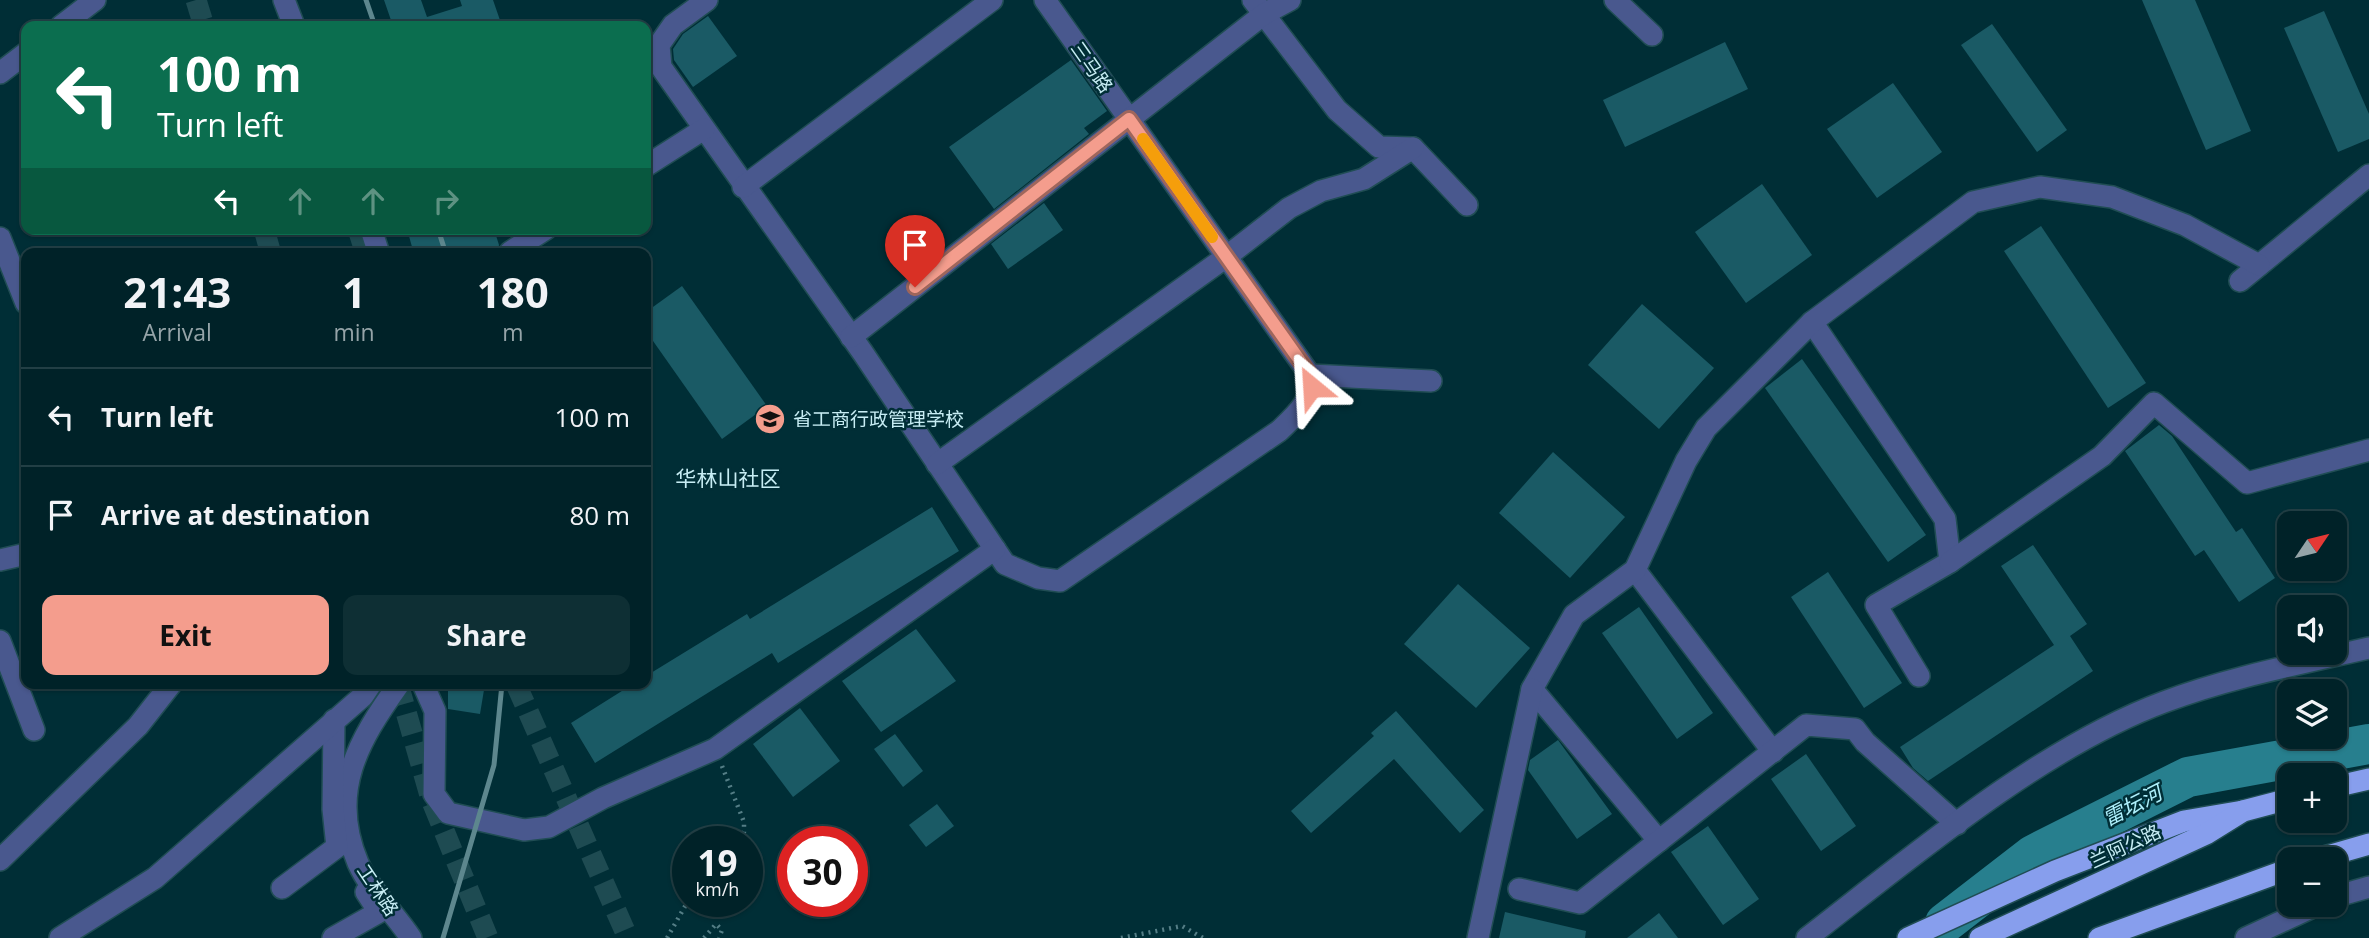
<!DOCTYPE html>
<html lang="en">
<head>
<meta charset="utf-8">
<style>
  body { margin:0; font-family:"Open Sans","Noto Sans SC",sans-serif; background:#0e2f34; color:#f1f3f6; height:100vh; display:flex; flex-direction:column; font-size:26px; white-space:nowrap }
  * { box-sizing:border-box; margin:0 }
  p { font-size:23px; color:#95a4a8 }
  .icon { flex:none; width:38px; height:38px; fill:none; stroke:currentColor; stroke-width:2; stroke-linecap:round; stroke-linejoin:round }
  .map { position:relative; flex:1; overflow:hidden }
  .drawer { position:absolute; left:21px; top:248px; width:630px; height:441px; display:flex; flex-direction:column; background:#002228; border-radius:14px; box-shadow:0 2px 5px #0004,0 0 0 2px #223f45 }
  .drawer>* { flex:none }
  .hud { position:absolute; left:21px; top:21px; width:630px; height:214px; border-radius:14px; box-shadow:0 2px 5px #0004,0 0 0 2px #223f45; background:#0b6e4f; color:#fff; overflow:hidden }
  .needle { width:46px; rotate:55deg }
  .fabs { position:absolute; left:2277px; top:511px; display:grid; gap:14px }
  .fabs a { display:grid; place-items:center; width:70px; height:70px; border-radius:14px; background:#002228; box-shadow:0 2px 5px #0004,0 0 0 2px #223f45; font-size:35px }
  .speed { position:absolute; left:672px; top:826px; display:flex; gap:14px; font-size:35px; font-weight:700; text-align:center }
  .speed>* { display:grid; place-content:center; width:91px; height:91px; border-radius:50%; background:#002228; box-shadow:0 2px 5px #0004,0 0 0 2px #223f45; line-height:1 }
  .speed small { font-size:18px; font-weight:400 }
  .speed .limit { border:10px solid #d22; background:#fff; color:#111 }
  .pin { position:absolute; display:grid; place-items:center; width:60px; height:60px; color:#fff; margin:-72px -30px; border-radius:50% 50% 50% 0; rotate:-45deg; box-shadow:0 0 7px #0007 }
  .pin .icon { rotate:45deg }
  .me { position:absolute; width:77px; margin:-38px; rotate:333deg; stroke-linejoin:round; filter:drop-shadow(0 0 5px #0008) }
  .turn { display:flex; align-items:center; gap:24px; height:147px; padding:0 21px; font-size:32px }
  .turn .icon { width:91px; height:91px; stroke-width:2.5 }
  .turn b { display:block; font-size:49px; line-height:60px }
  .lanes { display:flex; align-items:center; height:66px; padding:0 21px; background:#0003; justify-content:center; gap:35px; direction:ltr }
  .lanes .off { opacity:.35 }
  .eta { display:flex; justify-content:space-evenly; align-items:center; height:119px; text-align:center }
  .eta b { font-size:42px; font-weight:700; line-height:49px }
  .action { display:flex; gap:14px; margin-top:auto; padding:14px 21px }
  .action a { flex:1; height:80px; border-radius:14px; background:#f49d8d; color:#111; font-size:28px; font-weight:700; line-height:80px; text-align:center }
  .action a+a { background:#0e2f34; color:#f1f3f6 }
  ul { padding:0; list-style:none }
  li { display:flex; align-items:center; gap:21px; height:98px; padding:0 21px; border-top:2px solid #223f45 }
  li div { flex:1 }
  li b { display:block; font-size:26px }
  li em { font-style:normal }
  .map>svg:first-child { display:block }
  .lines { fill:none; stroke-linecap:round; stroke-linejoin:round }
  .river { stroke:#277f8e; stroke-width:40 }
  .building { fill:#1a5a65 }
  .highway-tunnel { stroke:#1e4b52; stroke-width:21; stroke-dasharray:21 10; stroke-linecap:butt }
  .minor-casing { stroke:#204d54; stroke-width:24 }
  .highway-casing { stroke:#204d54; stroke-width:24 }
  .path { stroke:#547e86; stroke-width:4.5; stroke-dasharray:2 5; stroke-linecap:butt }
  .minor { stroke:#49588e; stroke-width:21 }
  .highway { stroke:#879eed; stroke-width:21 }
  .rail { stroke:#5d878e; stroke-width:5 }
  .route-casing { stroke:#9f665c; stroke-width:18 }
  .route { stroke:#f49d8d; stroke-width:12 }
  .slow { stroke:#f59e0b; stroke-width:12 }
  .labels { text-anchor:middle; dominant-baseline:central; stroke-width:5; stroke-linejoin:round; paint-order:stroke }
  .street-label { font-size:19px; fill:#c7edf4; stroke:#002e36 }
  .poi-label { font-size:19px; fill:#c7edf4; stroke:#002e36; text-anchor:start }
  .neighbourhood-label { font-size:21px; fill:#c7edf4; stroke:#002e36 }
  .water-label { font-size:21px; font-style:italic; fill:#aef0fc; stroke:#002e36 }
</style>
</head>
<body>
<div class="map">
<svg width="2369" height="938" viewBox="0 0 2369 938">
  <rect width="100%" height="100%" fill="#002e36"/>
  <g class="lines">
    <path class="river" d="M1945 923 2033 855 2188 777 2369 744"/>
  </g>
  <g class="building">
    <path d="M384 0H421L427 17 462 6 460 0H493L502 26H393Z"/>
    <path d="M2142 0H2195L2251 131 2206 150Z"/>
    <path d="M2324 11 2369 114V139L2338 152 2284 28Z"/>
    <path d="M708 16 737 56 693 87 674 60 673 49 683 34Z"/>
    <path d="M1992 24 2067 130 2037 152 1961 45Z"/>
    <path d="M1725 42 1748 89 1625 147 1603 100Z"/>
    <path d="M1071 60 1107 111 1084 128 1089 134 994 209 949 147Z"/>
    <path d="M1893 83 1942 152 1877 198 1827 129Z"/>
    <path d="M1762 184 1812 255 1746 303 1695 232Z"/>
    <path d="M1044 203 1063 230 1008 269 991 244Z"/>
    <path d="M2041 226 2146 383 2108 408 2004 251Z"/>
    <path d="M407 229H494L499 245 497 254H414Z"/>
    <path d="M682 286 767 406 722 439 646 331V312Z"/>
    <path d="M1642 304 1714 368 1659 429 1588 365Z"/>
    <path d="M1802 359 1926 535 1888 562 1765 388Z"/>
    <path d="M2159 425 2172 436 2236 532 2242 528 2275 578 2239 602 2204 550 2195 556 2125 451Z"/>
    <path d="M1553 452 1625 517 1570 578 1499 513Z"/>
    <path d="M932 507 959 551 778 663 772 653 595 763 571 723 633 684H646V676L747 614 750 619Z"/>
    <path d="M2033 545 2087 624 2070 636 2093 671 1928 781 1913 768 1900 747 2054 645 2001 566Z"/>
    <path d="M1828 572 1902 683 1864 708 1791 597Z"/>
    <path d="M1458 584 1530 648 1476 708 1404 644Z"/>
    <path d="M1639 607 1713 713 1677 739 1602 633Z"/>
    <path d="M916 629 956 681 881 732 842 681Z"/>
    <path d="M448 684H485L480 714 448 709Z"/>
    <path d="M800 708 840 761 793 797 753 744Z"/>
    <path d="M1396 711 1484 810 1460 833 1394 759 1311 833 1291 811 1374 736 1371 733Z"/>
    <path d="M895 734 923 771 903 787 874 749Z"/>
    <path d="M1558 740 1612 814 1577 839 1528 770 1530 760Z"/>
    <path d="M1806 754 1856 826 1821 851 1771 779Z"/>
    <path d="M937 804 954 826 926 847 909 825Z"/>
    <path d="M1708 826 1759 899 1723 925 1671 852Z"/>
    <path d="M1505 912 1586 931 1585 938H1499Z"/>
    <path d="M1659 913 1678 938H1627Z"/>
  </g>
  <g class="lines">
    <g class="highway-tunnel">
      <path d="M196 0 204 26"/>
      <path d="M264 229 271 254"/>
      <path d="M358 229 366 254"/>
      <path d="M398 684 431 799 488 938"/>
      <path d="M516 684 628 938"/>
    </g>
    <g class="minor-casing">
      <g id="minor">
        <path d="M284 0 294 26"/>
        <path d="M707 0 673 25 659 45 661 67 863 353 1005 564 1038 578 1060 581 1279 431C1296 415 1314 400 1310 375L1045 0"/>
        <path d="M1253 0 1337 110 1379 147 1413 148 1467 205"/>
        <path d="M1615 0 1652 35"/>
        <path d="M61 26 95 0"/>
        <path d="M0 73 26 53"/>
        <path d="M646 166 704 129"/>
        <path d="M743 187 992 0"/>
        <path d="M371 229 379 254"/>
        <path d="M0 238 26 303"/>
        <path d="M510 252 546 229"/>
        <path d="M2240 281 2369 175"/>
        <path d="M1812 322 1945 519 1950 562 1876 605 1919 676"/>
        <path d="M851 337 1264 14 1290 0"/>
        <path d="M1310 375 1431 381"/>
        <path d="M937 464 1226 257 1289 208 1321 191 1364 179 1413 148"/>
        <path d="M0 560 26 554"/>
        <path d="M1950 562 2102 456 2154 403 2247 483 2369 450"/>
        <path d="M1635 570 1773 752"/>
        <path d="M0 641 34 730"/>
        <path d="M399 684C358 741 328 792 358 863 370 890 395 914 411 938"/>
        <path d="M423 684 435 711 434 794 448 813 524 830 549 827 603 798 715 749 995 549"/>
        <path d="M1659 841 1532 689 1574 615 1635 570 1686 461 1706 428 1812 322 1973 202 2040 187 2112 197 2185 225 2259 265"/>
        <path d="M0 860 138 726 171 684"/>
        <path d="M282 888 337 847 333 809 334 720"/>
        <path d="M1519 889 1580 903 1806 725 1855 729 1865 742 1957 824"/>
        <path d="M2334 897 2369 887"/>
        <path d="M60 938 155 878 363 696 371 684"/>
        <path d="M333 938 379 912 366 892"/>
        <path d="M1478 938 1532 689"/>
        <path d="M1807 938C1912 857 2040 748 2164 702 2230 677 2300 664 2369 648"/>
        <path d="M2246 938 2317 905"/>
      </g>
    </g>
    <g class="highway-casing">
      <g id="highway">
        <path d="M2334 787 2369 779"/>
        <path d="M2317 859 2369 844"/>
        <path d="M1908 938 2055 871 2184 821 2243 811"/>
        <path d="M1980 938 2206 834 2243 811 2289 799"/>
        <path d="M2099 938 2289 869"/>
      </g>
    </g>
    <g class="path">
      <path d="M722 766 744 822V832L735 842"/>
      <path d="M667 938 688 901"/>
      <path d="M704 938 716 924 722 930 719 938"/>
      <path d="M1121 938 1182 926 1203 938"/>
    </g>
    <use href="#minor" class="minor"/>
    <use href="#highway" class="highway"/>
    <g class="rail">
      <path d="M366 0 375 26"/>
      <path d="M438 229 446 254"/>
      <path d="M443 938 494 765 502 684"/>
    </g>
  </g>
  <g class="lines">
    <g class="route-casing">
      <path id="route" d="M915 287 1129 119 1310 375 1312 387"/>
    </g>
    <use href="#route" class="route"/>
    <path class="slow" d="M1143 139 1212 237"/>
  </g>
  <defs>
    <g id="university-disc" transform="scale(1.575)"><circle r="9.5" fill="#f49d8d" stroke="#002e36"/><path d="M0-5L7-2L0 1L-7-2ZM-4 1L0 2.5L4 1V4Q0 6-4 4Z" fill="#111"/></g>
  </defs>
  <g fill-rule="evenodd">
    <use href="#university-disc" x="770" y="419"/>
  </g>
  <g class="labels">
    <g class="street-label">
      <text transform="translate(1092 67) rotate(55)">三马路</text>
      <text transform="translate(2125 846) rotate(-25)">兰阿公路</text>
      <text transform="translate(378 890) rotate(56)">工林路</text>
    </g>
    <g class="poi-label">
      <text x="793" y="419">省工商行政管理学校</text>
    </g>
    <g class="neighbourhood-label">
      <text x="728" y="478">华林山社区</text>
    </g>
    <g class="water-label">
      <text transform="translate(2132 805) rotate(-27)">雷坛河</text>
    </g>
  </g>
</svg>
<div class="fabs">
<a><svg class="needle" viewBox="-14 -14 28 28"><path d="M0-13l5 13h-10z" fill="#e53935"/><path d="M0 13l5-13h-10z" fill="#95a4a8"/></svg></a>
<a><svg class="icon" aria-label="sound" viewBox="0 0 24 24"><path d="M4 9h4l5-4v14l-5-4H4zM17 9q2 3 0 6"/></svg></a>
<a><svg class="icon" aria-label="layers" viewBox="0 0 24 24"><path d="M12 4l9 5-9 5-9-5zM3 14l9 5 9-5"/></svg></a>
<a>+</a>
<a>−</a>
</div>
<div class="speed"><div>19<small>km/h</small></div><div class="limit">30</div></div>
<div class="pin" style="left:915px;top:287px;background:#d93025"><svg class="icon" aria-label="arrive" viewBox="0 0 24 24"><path d="M6 21V4h12l-3 4 3 4H6"/></svg></div>
<svg class="me" style="left:1312px;top:387px" viewBox="-20 -20 40 40"><path d="M0-17L14 15 0 8-14 15z" fill="#f49d8d" stroke="#fff" stroke-width="4"/></svg>
<div class="hud">
<div class="turn"><svg class="icon" aria-label="left" viewBox="0 0 24 24"><path d="M17 20v-9H6M10 6l-5 5 5 5"/></svg><div><b>100 m</b>Turn left</div></div>
<div class="lanes"><svg class="icon" aria-label="left" viewBox="0 0 24 24"><path d="M17 20v-9H6M10 6l-5 5 5 5"/></svg><svg class="icon off" aria-label="ahead" viewBox="0 0 24 24"><path d="M12 20V5M6 11l6-6 6 6"/></svg><svg class="icon off" aria-label="ahead" viewBox="0 0 24 24"><path d="M12 20V5M6 11l6-6 6 6"/></svg><svg class="icon off" aria-label="right" viewBox="0 0 24 24"><path d="M7 20v-9h11M14 6l5 5-5 5"/></svg></div>
</div>
<section class="drawer">
<div class="eta">
<div><b>21:43</b><p>Arrival</p></div>
<div><b>1</b><p>min</p></div>
<div><b>180</b><p>m</p></div>
</div>
<ul>
<li><svg class="icon" aria-label="left" viewBox="0 0 24 24"><path d="M17 20v-9H6M10 6l-5 5 5 5"/></svg><div><b>Turn left</b></div><em>100 m</em></li>
<li><svg class="icon" aria-label="arrive" viewBox="0 0 24 24"><path d="M6 21V4h12l-3 4 3 4H6"/></svg><div><b>Arrive at destination</b></div><em>80 m</em></li>
</ul>
<div class="action"><a>Exit</a><a>Share</a></div>
</section>
</div>
</body>
</html>
